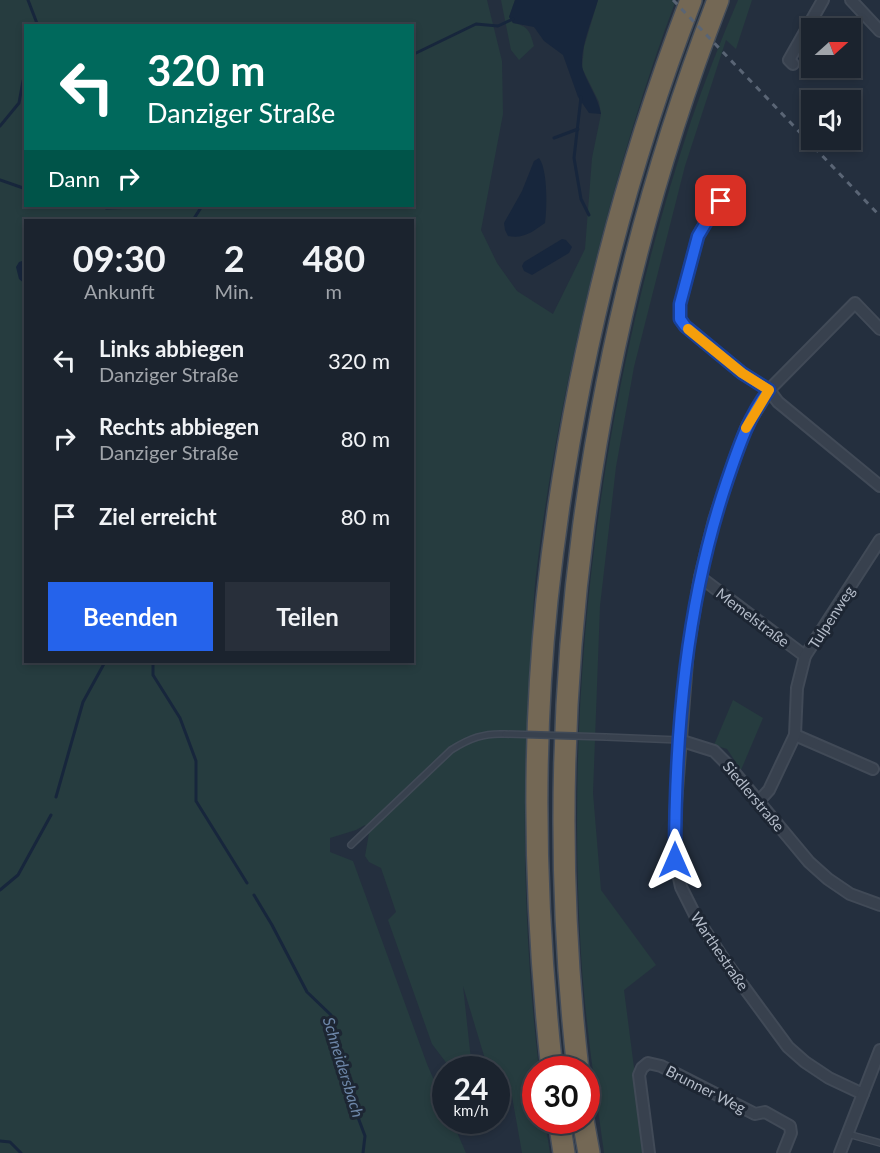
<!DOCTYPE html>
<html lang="de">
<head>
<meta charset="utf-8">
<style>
  body { margin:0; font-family:Lato,sans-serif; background:#282f3a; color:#f1f3f6; height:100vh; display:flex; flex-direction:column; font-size:22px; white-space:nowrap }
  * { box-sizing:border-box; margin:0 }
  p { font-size:20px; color:#a0a4aa }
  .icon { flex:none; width:33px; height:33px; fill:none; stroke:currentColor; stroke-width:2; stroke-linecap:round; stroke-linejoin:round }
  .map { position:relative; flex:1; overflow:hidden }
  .sheet { position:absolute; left:24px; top:219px; width:390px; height:444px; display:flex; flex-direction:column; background:#1b232e; border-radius:0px; box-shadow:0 3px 9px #0003,0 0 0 2px #39404a }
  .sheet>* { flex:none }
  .guide { position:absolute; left:24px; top:24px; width:390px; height:183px; border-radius:0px; box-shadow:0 3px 9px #0003,0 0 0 2px #39404a; background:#00695c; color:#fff; overflow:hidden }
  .needle { width:39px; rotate:69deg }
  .buttons { position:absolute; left:801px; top:18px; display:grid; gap:12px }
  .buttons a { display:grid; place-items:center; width:60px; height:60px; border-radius:0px; background:#1b232e; box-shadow:0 3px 9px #0003,0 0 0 2px #39404a; font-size:30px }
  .speed { position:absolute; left:432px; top:1056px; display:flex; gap:12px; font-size:30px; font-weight:700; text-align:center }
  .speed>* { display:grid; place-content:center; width:78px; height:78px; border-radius:50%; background:#1b232e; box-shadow:0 3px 9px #0003,0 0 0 2px #39404a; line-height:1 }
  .speed small { font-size:15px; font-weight:400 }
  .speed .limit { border:9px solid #d22; background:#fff; color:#111 }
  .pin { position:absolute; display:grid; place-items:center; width:51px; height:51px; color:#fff; margin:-26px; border-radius:12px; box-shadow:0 3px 9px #0006 }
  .me { position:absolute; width:66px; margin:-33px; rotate:0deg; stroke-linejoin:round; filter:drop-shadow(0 0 4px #0008) }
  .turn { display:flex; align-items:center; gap:21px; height:126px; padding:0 24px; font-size:27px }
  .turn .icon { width:78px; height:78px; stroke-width:2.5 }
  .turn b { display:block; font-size:42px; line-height:51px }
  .then { display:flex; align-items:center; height:57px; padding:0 24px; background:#0003; gap:12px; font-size:22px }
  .eta { display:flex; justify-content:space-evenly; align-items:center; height:102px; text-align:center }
  .eta b { font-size:36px; font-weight:700; line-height:42px }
  .action { display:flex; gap:12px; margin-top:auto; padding:12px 24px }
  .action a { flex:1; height:69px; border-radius:0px; background:#2563eb; color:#fff; font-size:24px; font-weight:700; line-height:69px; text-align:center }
  .action a+a { background:#282f3a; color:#f1f3f6 }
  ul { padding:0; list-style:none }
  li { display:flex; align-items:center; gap:18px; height:78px; padding:0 24px }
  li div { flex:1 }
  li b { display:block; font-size:22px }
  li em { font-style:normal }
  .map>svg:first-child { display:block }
  .green { fill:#263c3f; fill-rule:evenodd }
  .water { fill:#17263c }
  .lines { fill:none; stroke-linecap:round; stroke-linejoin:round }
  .stream { stroke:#17263c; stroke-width:3 }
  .service-casing { stroke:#414a57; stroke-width:8 }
  .minor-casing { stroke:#414a57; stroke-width:14 }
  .motorway-casing { stroke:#434c59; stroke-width:24 }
  .service { stroke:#38414e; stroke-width:5 }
  .minor { stroke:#38414e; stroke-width:10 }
  .motorway { stroke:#746855; stroke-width:21 }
  .rail { stroke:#5a6575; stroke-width:3; stroke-dasharray:6 6; stroke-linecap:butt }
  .service-bridge-casing { stroke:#414a57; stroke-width:8; stroke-linecap:butt }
  .service-bridge { stroke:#38414e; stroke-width:5 }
  .route-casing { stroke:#184099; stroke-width:15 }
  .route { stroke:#2563eb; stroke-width:10 }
  .slow { stroke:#f59e0b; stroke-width:10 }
  .labels { text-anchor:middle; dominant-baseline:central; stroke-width:6; stroke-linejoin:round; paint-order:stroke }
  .street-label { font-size:15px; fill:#b4bcc9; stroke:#1d2633 }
  .water-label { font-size:16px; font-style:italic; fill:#6d86a8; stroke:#1d2633 }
</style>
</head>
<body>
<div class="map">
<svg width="880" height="1153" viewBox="0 0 880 1153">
  <rect width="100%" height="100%" fill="#242f3e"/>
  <g class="green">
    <path d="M0 0H487L502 61 503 114 481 230 497 263 517 291 553 314 585 249 592 158 601 114 599 102 582 68 584 47 598 0H676C645 82 620 166 598 251 572 354 550 460 537 567 533 596 533 625 531 654 521 792 523 932 539 1069L536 1070V1120L545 1121 550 1153H522L509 1079 497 1073 496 1070 488 1069 463 986 472 1069H451L432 1044 388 920 396 912 381 868 369 862 365 856 369 833 365 825 356 830 330 838V852L353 861 427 1064 445 1106 446 1120 452 1121 466 1153H0ZM26 26H412V206H26ZM26 220H412V662H26Z"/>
    <path d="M501 0H515L509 17 513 23C529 26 530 32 534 46L519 60 511 50Z"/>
    <path d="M738 0H752L736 49 726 40 685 166 634 367 616 467 600 606 593 793 601 890 656 965 624 990 645 1153H604C595 1087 585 1020 581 954 564 673 602 387 691 121 705 80 721 40 738 0Z"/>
    <path d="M733 700 763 718 741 770 727 749 714 745Z"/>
  </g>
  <g class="water">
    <path d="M515 0H598C593 18 578 52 583 70 588 85 598 97 601 114L589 113 578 97 563 55 544 41 534 27 513 23 509 17Z"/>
    <path d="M539 158C548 170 547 208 545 223 532 232 524 239 508 236L505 230 504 223 522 191 534 161Z"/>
    <path d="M562 239 566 240 572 247 569 253 532 275 524 271 522 266 524 262Z"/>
    <path d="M25 260V284L19 279 16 267 19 262Z"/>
  </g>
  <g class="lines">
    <g class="stream">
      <path d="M28 0 38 26"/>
      <path d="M412 55 476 24 498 26 513 19"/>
      <path d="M581 97 574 158 581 199 589 215"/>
      <path d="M0 126 19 103 23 81 26 77"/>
      <path d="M554 138 578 129"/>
      <path d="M0 180 26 189"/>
      <path d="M106 208 174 206"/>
      <path d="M193 220 202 206"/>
      <path d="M153 662V675L180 718 196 761V801L247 883"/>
      <path d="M56 797 83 702 105 662"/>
      <path d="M0 890 18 875 51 815"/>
      <path d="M254 895 272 925 307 992 331 1015 344 1066 341 1072 365 1136 363 1153"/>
      <path d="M0 1141 10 1142 21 1153"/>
    </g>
    <g class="service-casing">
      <g id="service">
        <path d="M606 737 679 740"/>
        <path d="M351 845 451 750C470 738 484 733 505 734"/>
        <path d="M848 1134 880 1143"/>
      </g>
    </g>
    <g class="minor-casing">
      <g id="minor">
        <path d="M851 0 880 31"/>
        <path d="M793 64 789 60 823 0"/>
        <path d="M721 201 709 216 698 236 680 304V319L685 326 742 373 769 390 778 402 880 486"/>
        <path d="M700 577 805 656"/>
        <path d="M795 735 873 769"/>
        <path d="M679 740 714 751 729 766 809 862 828 879 850 894 880 905"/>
        <path d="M759 801 769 790 795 735 797 688 805 656 880 540"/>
        <path d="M863 1094 829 1078 805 1062 788 1047 727 964 696 917 681 887 675 860V816L688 649 700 577 714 520 734 460 747 426 769 390 855 303 880 329"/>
        <path d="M649 1153 639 1075 642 1068 648 1063 661 1066 755 1114 765 1112 790 1126 791 1133 783 1153"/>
        <path d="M840 1153 880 1050"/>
      </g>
    </g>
    <g class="motorway-casing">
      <g id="motorway">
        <path d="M552 1070C535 914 531 755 547 600 569 395 617 192 691 0"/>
        <path d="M578 1070C537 707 587 340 718 0"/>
        <path d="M559 1120 564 1153"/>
        <path d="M583 1120 589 1153"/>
      </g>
    </g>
    <use href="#service" class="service"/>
    <use href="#minor" class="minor"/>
    <use href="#motorway" class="motorway"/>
    <path class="rail" d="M673 0 880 216"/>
    <g class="service-bridge-casing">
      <path id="service-bridge" d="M505 734 606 737"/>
    </g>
    <use href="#service-bridge" class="service-bridge"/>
  </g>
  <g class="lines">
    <g class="route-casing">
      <path id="route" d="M675 860C675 732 686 602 727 481 738 449 748 417 769 390L742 373 685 326 680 319V304L698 236 710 216 721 201"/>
    </g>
    <use href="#route" class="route"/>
    <path class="slow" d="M688 329 742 373 769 390 746 428"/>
  </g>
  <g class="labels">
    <g class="street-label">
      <text transform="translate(753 617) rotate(37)">Memelstraße</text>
      <text transform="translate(831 617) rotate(-57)">Tulpenweg</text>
      <text transform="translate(754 796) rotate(50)">Siedlerstraße</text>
      <text transform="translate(720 951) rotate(56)">Warthestraße</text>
      <text transform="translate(706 1089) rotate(27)">Brunner Weg</text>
    </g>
    <g class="water-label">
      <text transform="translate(344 1067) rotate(73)">Schneidersbach</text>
    </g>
  </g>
</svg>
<div class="buttons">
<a><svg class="needle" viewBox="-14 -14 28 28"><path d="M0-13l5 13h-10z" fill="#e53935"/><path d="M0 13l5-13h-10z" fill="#a0a4aa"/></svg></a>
<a><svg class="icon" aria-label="sound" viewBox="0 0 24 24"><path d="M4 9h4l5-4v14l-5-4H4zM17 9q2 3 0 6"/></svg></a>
</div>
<div class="speed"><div>24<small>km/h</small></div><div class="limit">30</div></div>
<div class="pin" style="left:721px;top:201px;background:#d93025"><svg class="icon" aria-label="arrive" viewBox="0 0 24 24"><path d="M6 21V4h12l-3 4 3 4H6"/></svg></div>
<svg class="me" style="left:675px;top:860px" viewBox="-20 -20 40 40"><path d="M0-17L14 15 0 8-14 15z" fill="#2563eb" stroke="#fff" stroke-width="4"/></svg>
<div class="guide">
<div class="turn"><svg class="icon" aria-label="left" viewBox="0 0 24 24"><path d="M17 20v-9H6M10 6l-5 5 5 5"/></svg><div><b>320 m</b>Danziger Straße</div></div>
<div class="then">Dann<svg class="icon" aria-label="right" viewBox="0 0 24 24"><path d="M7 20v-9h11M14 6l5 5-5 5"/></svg></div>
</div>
<section class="sheet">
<div class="eta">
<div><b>09:30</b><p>Ankunft</p></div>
<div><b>2</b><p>Min.</p></div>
<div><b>480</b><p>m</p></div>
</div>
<ul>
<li><svg class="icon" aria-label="left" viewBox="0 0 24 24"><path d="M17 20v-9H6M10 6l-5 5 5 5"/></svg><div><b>Links abbiegen</b><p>Danziger Straße</p></div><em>320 m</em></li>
<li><svg class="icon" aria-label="right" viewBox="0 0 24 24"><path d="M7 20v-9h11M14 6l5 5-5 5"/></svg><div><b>Rechts abbiegen</b><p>Danziger Straße</p></div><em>80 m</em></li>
<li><svg class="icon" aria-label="arrive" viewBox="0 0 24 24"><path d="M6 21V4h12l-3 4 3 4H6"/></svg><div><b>Ziel erreicht</b></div><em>80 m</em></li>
</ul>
<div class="action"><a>Beenden</a><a>Teilen</a></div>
</section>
</div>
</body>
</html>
